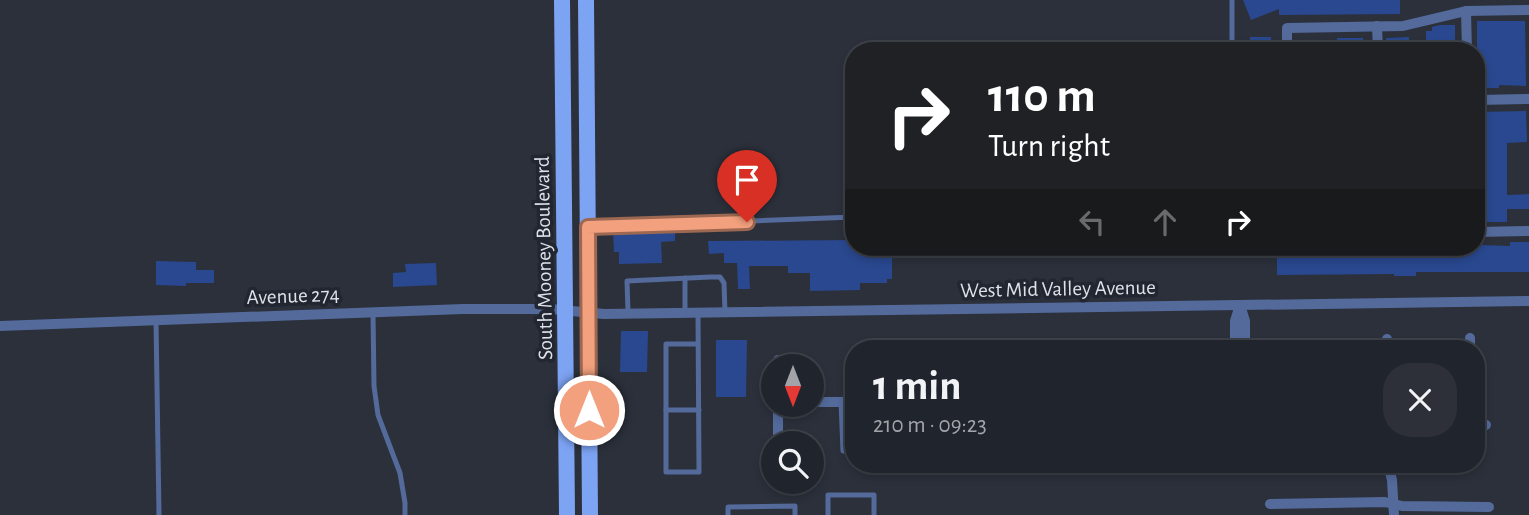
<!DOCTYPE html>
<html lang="en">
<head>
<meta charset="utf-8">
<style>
  body { margin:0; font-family:"Alegreya Sans",sans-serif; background:#2d3038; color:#f1f3f6; height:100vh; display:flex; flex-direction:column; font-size:26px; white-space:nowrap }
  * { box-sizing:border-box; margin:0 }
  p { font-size:23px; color:#a2a4a9 }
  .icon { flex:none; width:38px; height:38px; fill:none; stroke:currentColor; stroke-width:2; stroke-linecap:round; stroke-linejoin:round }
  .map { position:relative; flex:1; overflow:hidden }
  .side { position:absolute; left:845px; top:340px; width:640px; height:133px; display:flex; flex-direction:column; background:#20242c; border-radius:28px; box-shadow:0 4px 10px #0003,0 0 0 2px #3d4148 }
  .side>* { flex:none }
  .top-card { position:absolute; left:845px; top:42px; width:640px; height:214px; border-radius:28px; box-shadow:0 4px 10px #0003,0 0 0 2px #3d4148; background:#202124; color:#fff; overflow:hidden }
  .needle { width:46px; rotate:180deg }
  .controls { position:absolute; left:761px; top:354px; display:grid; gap:14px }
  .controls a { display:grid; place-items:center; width:63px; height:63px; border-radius:50%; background:#20242c; box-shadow:0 4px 10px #0003,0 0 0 2px #3d4148; font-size:35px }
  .pin { position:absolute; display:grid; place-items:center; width:60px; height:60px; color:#fff; margin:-72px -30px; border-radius:50% 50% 50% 0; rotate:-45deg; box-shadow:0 0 7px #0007 }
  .pin .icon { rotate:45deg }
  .me { position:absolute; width:77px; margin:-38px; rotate:0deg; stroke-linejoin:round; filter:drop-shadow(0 0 5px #0008) }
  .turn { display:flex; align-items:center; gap:24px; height:147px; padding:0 28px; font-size:32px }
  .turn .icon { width:91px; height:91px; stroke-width:2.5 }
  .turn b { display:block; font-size:49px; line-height:60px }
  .lanes { display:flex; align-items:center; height:66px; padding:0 28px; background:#0003; justify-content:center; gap:35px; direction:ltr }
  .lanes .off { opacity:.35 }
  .round { display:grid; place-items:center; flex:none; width:74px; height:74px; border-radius:28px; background:#2d3038 }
  .summary { display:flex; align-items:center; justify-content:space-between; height:119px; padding:0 28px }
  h1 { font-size:42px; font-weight:700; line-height:52px }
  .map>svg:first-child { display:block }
  .building { fill:#29488f }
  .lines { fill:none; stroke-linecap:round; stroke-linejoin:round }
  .lane { stroke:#536a9b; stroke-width:5 }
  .street { stroke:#536a9b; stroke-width:10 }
  .primary { stroke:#7da3f3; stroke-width:16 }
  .route-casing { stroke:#9d6852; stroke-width:18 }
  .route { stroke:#f2a07e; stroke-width:12 }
  .labels { text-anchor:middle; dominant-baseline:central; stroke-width:7; stroke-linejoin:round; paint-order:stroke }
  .street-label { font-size:21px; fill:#dee2e9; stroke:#212631 }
</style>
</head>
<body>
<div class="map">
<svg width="1529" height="515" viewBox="0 0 1529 515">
  <rect width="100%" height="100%" fill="#2b303b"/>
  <g class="building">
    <path d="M1243 0H1400V14L1279 15V9L1251 20Z"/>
    <path d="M1477 21H1525L1526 86 1499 85V88H1477Z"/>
    <path d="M1440 25H1455V48H1426V31H1432V27Z"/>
    <path d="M1250 37H1271V51H1241L1240 42H1250Z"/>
    <path d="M1409 37V42H1417V51H1386V38Z"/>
    <path d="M1337 38H1363V51H1297L1296 42H1337Z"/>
    <path d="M1526 111 1527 142 1507 143V195L1529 194V209H1507V222H1478V200H1483V160H1478L1477 112Z"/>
    <path d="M675 230V241L661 242 662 263 619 264V252H614L613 232Z"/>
    <path d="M854 240V247H860V252H892V279H887V283H860V290L810 291V273H788V266H749L750 289H738L737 263H724V253L709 254 708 241Z"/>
    <path d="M1510 242H1529V272H1416V276H1394V274L1277 275V247H1481V245L1510 246Z"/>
    <path d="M156 261 196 262V270H214V283H186V286L156 285Z"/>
    <path d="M436 263 437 285 393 287V273L406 272 405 264Z"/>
    <path d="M621 331H648L647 372H620Z"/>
    <path d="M716 340H747L746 397H716Z"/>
  </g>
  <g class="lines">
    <g class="lane">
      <path d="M1232 0V51"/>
      <path d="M592 227 854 217"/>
      <path d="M628 312 627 281 710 277H720L724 283 725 313"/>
      <path d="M373 313 374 386 378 415 400 473 405 503V515"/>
      <path d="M685 313V278"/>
      <path d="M698 313 699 472H666V344H698"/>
      <path d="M156 321 159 515"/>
      <path d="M841 402 843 451"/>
      <path d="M666 410H699"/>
      <path d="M728 515V507L795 506V515"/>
      <path d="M828 515V495H874V515"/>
    </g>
    <g class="street">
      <path d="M1466 11 1467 51"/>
      <path d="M1377 26 1378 51"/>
      <path d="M1287 51V28L1403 26 1466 11 1529 10"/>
      <path d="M1477 100 1529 99"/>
      <path d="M1477 232 1529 231"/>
      <path d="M1240 305 1245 321V348"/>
      <path d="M0 326 463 309H550L604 314 1529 301"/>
      <path d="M1235 348V321L1240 305"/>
      <path d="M1387 348V339"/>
      <path d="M1470 348V338"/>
      <path d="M778 366V360"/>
      <path d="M812 402H854"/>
      <path d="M1477 423 1486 425"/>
      <path d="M778 443V404"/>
      <path d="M1388 464 1392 480 1394 515"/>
      <path d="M1270 504 1385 502 1402 506 1489 507"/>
    </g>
    <g class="primary">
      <path d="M562 0 567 515"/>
      <path d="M586 0 590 515"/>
    </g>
  </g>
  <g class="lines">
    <g class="route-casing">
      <path id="route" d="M589 410 588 227 747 222"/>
    </g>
    <use href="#route" class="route"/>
  </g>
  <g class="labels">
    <g class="street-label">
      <text transform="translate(544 258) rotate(-91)">South Mooney Boulevard</text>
      <text transform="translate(1058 289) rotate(-1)">West Mid Valley Avenue</text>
      <text transform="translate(293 296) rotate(-2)">Avenue 274</text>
    </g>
  </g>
</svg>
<div class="controls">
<a><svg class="needle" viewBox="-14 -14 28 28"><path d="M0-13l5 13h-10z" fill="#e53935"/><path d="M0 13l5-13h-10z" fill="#a2a4a9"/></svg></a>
<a><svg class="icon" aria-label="search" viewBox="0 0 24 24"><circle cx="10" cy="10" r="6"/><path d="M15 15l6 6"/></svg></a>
</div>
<div class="pin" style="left:747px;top:222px;background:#d93025"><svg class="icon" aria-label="arrive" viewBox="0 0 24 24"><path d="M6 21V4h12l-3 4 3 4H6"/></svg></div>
<svg class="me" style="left:589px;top:410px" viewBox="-20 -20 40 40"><circle r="17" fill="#f2a07e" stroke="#fff" stroke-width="3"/><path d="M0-11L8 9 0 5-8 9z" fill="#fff"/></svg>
<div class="top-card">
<div class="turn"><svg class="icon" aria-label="right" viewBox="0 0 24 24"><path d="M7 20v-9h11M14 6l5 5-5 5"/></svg><div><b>110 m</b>Turn right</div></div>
<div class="lanes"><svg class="icon off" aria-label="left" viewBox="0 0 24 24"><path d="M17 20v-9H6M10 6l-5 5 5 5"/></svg><svg class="icon off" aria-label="ahead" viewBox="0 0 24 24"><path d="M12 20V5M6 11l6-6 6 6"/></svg><svg class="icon" aria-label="right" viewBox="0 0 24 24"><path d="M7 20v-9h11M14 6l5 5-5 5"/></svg></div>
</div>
<section class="side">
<div class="summary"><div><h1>1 min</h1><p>210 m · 09:23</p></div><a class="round"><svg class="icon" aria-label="close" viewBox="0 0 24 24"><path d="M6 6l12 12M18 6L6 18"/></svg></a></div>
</section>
</div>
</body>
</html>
